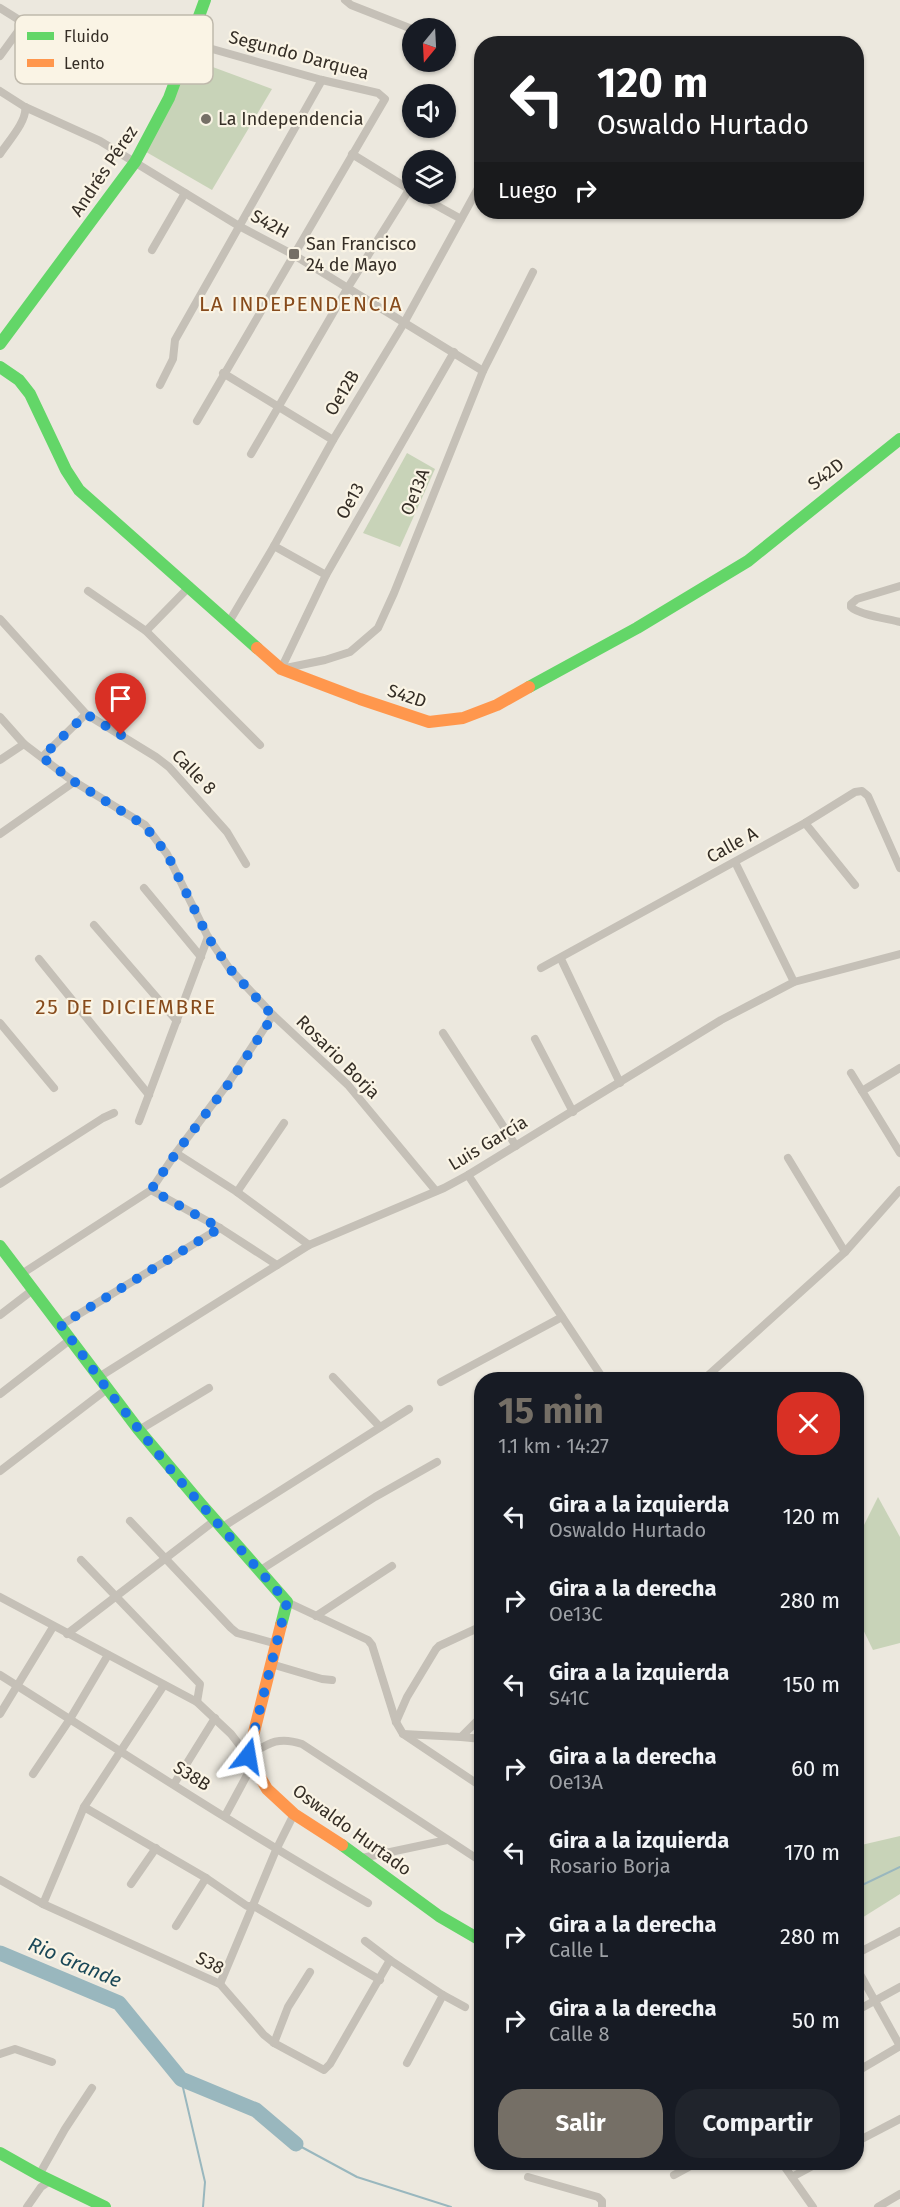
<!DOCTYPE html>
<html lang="es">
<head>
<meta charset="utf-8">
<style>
  body { margin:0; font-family:"Fira Sans",sans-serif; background:#20242c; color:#f1f3f6; height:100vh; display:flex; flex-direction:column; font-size:22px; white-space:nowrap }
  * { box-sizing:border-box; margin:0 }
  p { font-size:20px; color:#9ea1a6 }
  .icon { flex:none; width:33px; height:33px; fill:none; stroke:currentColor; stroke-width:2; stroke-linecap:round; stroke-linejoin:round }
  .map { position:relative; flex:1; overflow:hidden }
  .sheet { position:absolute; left:474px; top:1372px; width:390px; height:798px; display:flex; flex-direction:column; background:#171b24; border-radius:24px; box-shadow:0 2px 4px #0004 }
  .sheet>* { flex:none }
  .hud { position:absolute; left:474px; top:36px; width:390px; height:183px; border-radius:24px; box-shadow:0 2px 4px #0004; background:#202124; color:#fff; overflow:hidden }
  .needle { width:39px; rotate:198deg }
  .fabs { position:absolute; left:402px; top:18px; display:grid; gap:12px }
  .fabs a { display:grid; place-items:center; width:54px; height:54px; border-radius:50%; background:#171b24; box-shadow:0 2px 4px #0004; font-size:30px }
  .pin { position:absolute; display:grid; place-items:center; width:51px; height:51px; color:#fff; margin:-62px -26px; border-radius:50% 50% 50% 0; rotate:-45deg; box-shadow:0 0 6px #0007 }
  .pin .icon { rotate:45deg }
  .me { position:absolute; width:66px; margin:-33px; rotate:14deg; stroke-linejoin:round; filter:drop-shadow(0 0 4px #0008) }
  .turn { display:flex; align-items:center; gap:21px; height:126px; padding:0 24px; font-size:27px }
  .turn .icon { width:78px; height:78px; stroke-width:2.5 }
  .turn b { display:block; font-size:42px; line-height:51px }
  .then { display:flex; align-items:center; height:57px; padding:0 24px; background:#0003; gap:12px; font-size:22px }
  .round { display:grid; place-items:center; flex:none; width:63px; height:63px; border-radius:24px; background:#20242c }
  .overview { display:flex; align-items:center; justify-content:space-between; height:102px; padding:0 24px }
  h1 { font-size:36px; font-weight:700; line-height:45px; color:#756f66 }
  .action { display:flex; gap:12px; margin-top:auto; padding:12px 24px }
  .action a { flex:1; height:69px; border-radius:24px; background:#756f66; color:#fff; font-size:24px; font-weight:700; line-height:69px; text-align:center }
  .action a+a { background:#20242c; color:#f1f3f6 }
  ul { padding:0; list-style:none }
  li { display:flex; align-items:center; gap:18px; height:84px; padding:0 24px }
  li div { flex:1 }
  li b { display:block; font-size:22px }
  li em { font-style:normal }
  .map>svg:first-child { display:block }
  .green { fill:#c8d3b8 }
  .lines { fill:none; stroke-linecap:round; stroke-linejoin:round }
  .stream { stroke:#99b7be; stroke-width:2 }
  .river { stroke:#99b7be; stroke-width:15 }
  .street { stroke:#c5c0b7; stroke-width:8 }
  .fast { stroke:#63d668; stroke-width:12 }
  .slow { stroke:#ff974d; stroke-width:12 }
  .route { stroke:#1a73e8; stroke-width:10; stroke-dasharray:0 18 }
  .poi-dot { fill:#756f66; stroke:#faf4e5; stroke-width:2 }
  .labels { text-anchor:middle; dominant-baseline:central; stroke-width:4.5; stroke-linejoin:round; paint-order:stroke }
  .street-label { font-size:18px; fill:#352e26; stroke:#faf4e5 }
  .poi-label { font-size:18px; fill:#352e26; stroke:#faf4e5; text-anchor:start }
  .water-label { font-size:20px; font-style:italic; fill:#1a4858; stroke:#faf4e5 }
  .quarter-label { font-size:21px; letter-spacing:1.5px; fill:#874b1c; stroke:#faf4e5 }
  .key { fill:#faf4e5; stroke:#bfb9ac; stroke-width:1.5 }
  .key-label { font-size:16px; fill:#352e26 }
</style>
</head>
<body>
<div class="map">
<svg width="900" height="2207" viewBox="0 0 900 2207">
  <rect width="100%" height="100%" fill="#ece8de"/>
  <g class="green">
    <path d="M191 59 272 89 212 190 141 149Z"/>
    <path d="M407 453 435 469 400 547 363 533Z"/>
    <path d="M878 1497 900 1537V1643L873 1650 857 1617 856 1541Z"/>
    <path d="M900 1836V1894L857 1921V1846Z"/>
  </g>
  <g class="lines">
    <g class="stream">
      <path d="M856 1888 900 1867"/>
      <path d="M181 2079 205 2182 203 2207"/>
      <path d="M296 2144 357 2177 451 2207"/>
    </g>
    <path class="river" d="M0 1953 119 2003 181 2079 256 2110 296 2144"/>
    <g class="street">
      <path d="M345 0 351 5 412 29"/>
      <path d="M0 8 61 46"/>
      <path d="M191 43 322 80 378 93 385 99 197 421"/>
      <path d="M0 56 24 23"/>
      <path d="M0 91 25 107 100 141 239 226 294 255 483 371"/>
      <path d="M0 154C7 143 28 120 25 107"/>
      <path d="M352 154 412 191"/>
      <path d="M427 160 432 153"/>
      <path d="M416 194 461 219"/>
      <path d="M152 250 185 193"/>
      <path d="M223 373 333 440"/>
      <path d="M160 385 173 359 175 340 322 80"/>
      <path d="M251 454 347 289 412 185"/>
      <path d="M274 546 326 575"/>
      <path d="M900 586 857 599 851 604V607C857 614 889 619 900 622"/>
      <path d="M88 591 146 631 260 745"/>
      <path d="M0 619 86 714 156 757 169 767 227 832 246 864"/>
      <path d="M229 622 274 546 333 440 404 323 482 181"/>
      <path d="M146 631 190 586"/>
      <path d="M281 669 325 660 350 652 378 628 394 593 483 371 533 272"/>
      <path d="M281 669 326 575 454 352"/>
      <path d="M0 717 24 744 70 779 145 825 167 854 208 937 229 968 273 1015 348 1085 436 1191"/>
      <path d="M42 757 86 714"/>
      <path d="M0 760 24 744"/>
      <path d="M805 823 855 885"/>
      <path d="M0 834 74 782"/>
      <path d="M735 862 794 982"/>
      <path d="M144 888 201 957"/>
      <path d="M94 925 177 1021"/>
      <path d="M39 959 149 1095"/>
      <path d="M561 959 620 1083"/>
      <path d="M541 968 805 823 855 792 862 791 868 796 900 868"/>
      <path d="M0 1023 54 1088"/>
      <path d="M443 1033 516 1146"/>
      <path d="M535 1039 573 1112"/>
      <path d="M851 1073 900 1153"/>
      <path d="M862 1091 900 1068"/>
      <path d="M139 1121 208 937"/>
      <path d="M176 1153 237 1192 309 1245"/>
      <path d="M788 1158 845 1252"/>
      <path d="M468 1175 604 1380"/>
      <path d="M0 1184 103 1118 114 1113"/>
      <path d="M151 1190 220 1228 277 1265"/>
      <path d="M237 1192 284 1123"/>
      <path d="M23 1273 151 1190 176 1153 229 1082 273 1015"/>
      <path d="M0 1315 34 1289"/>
      <path d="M61 1325 220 1228"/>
      <path d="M99 1377 309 1245 444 1188 468 1175 721 1020 794 982 900 954"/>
      <path d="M333 1377 380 1427"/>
      <path d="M703 1380 845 1252 900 1190"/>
      <path d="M441 1382 562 1317"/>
      <path d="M0 1394 71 1339"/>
      <path d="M139 1430 209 1388"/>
      <path d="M0 1471 107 1389"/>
      <path d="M130 1521 231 1628 237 1633 277 1644"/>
      <path d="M221 1528 409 1409"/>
      <path d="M81 1560 200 1684 197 1702"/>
      <path d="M259 1571 375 1497 437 1462"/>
      <path d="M0 1597 197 1702 231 1734 248 1756C269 1743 278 1736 302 1744L482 1862"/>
      <path d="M287 1602 368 1640 372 1645 396 1722 403 1734 482 1787"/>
      <path d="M316 1616 392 1566"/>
      <path d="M67 1634 214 1521"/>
      <path d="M271 1664 322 1679 332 1680"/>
      <path d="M0 1675C122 1752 243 1831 368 1903"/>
      <path d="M0 1714 53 1627"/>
      <path d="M396 1722 407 1697 436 1649 439 1646 482 1626"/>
      <path d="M403 1734 461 1737 482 1716"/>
      <path d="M461 1737 482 1739"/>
      <path d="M33 1774 70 1719 108 1655"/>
      <path d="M174 1784 215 1718"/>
      <path d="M84 1807 206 1878 247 1906H254L380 1980"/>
      <path d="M225 1816 253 1764"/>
      <path d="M362 1858 447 1840"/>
      <path d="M0 1880 43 1904 220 1984 264 2035 274 2043 324 2070 330 2064 390 1960 443 1995 407 2063"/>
      <path d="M131 1884 156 1848"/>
      <path d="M43 1904 84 1807 164 1685"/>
      <path d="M176 1926 206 1878"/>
      <path d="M365 1941 390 1960"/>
      <path d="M856 1954 900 1931"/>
      <path d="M856 1967 900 2046"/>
      <path d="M220 1984 276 1850 294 1814"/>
      <path d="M443 1995 465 2007"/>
      <path d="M856 2011 900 1987"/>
      <path d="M274 2043 288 2007 310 1972"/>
      <path d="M0 2054 15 2049 52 2062"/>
      <path d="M856 2072 900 2046"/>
      <path d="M856 2142 900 2119"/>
      <path d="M782 2163 813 2207"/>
      <path d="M39 2175 65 2129 92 2088"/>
      <path d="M674 2175 696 2163"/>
      <path d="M528 2177 598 2197 602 2201V2207"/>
      <path d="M792 2177 818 2163"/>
      <path d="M27 2207 41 2187 50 2181"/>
      <path d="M878 2207 900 2194"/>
    </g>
    <g class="fast">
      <path d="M0 344 135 162 169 98 205 0"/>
      <path d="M0 367 19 380 30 394 66 470 79 490 257 648"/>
      <path d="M529 687 637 628 748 561 900 439"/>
      <path d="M0 1246 138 1429 201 1504 287 1602 281 1625"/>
      <path d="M342 1845 439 1916 482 1941"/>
      <path d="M0 2153 39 2175 105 2207"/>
    </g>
    <g class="slow">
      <path d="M257 648 281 669 360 699 429 722 463 718 497 705 529 687"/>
      <path d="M281 1625 248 1756 267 1789 294 1814 342 1845"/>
    </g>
  </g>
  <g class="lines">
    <path class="route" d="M121 735 86 714 42 757 70 779 144 825 167 854 208 937 229 968 273 1016 230 1082 176 1153 151 1190 220 1228 61 1325 107 1389 174 1474 287 1602 248 1756"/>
  </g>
  <g class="poi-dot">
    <circle cx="206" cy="119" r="6"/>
    <rect x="288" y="248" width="12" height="12" rx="3"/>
  </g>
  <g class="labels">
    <g class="street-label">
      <text transform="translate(299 55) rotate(15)">Segundo Darquea</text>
      <text transform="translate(104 171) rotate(-56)">Andrés Pérez</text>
      <text transform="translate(270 224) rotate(28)">S42H</text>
      <text transform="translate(342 393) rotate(-59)">Oe12B</text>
      <text transform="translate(826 474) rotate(-38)">S42D</text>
      <text transform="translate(415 492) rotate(-68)">Oe13A</text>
      <text transform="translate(350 501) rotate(-61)">Oe13</text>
      <text transform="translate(407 696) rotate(18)">S42D</text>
      <text transform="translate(194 772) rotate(46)">Calle 8</text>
      <text transform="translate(732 845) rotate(-29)">Calle A</text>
      <text transform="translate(338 1057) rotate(45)">Rosario Borja</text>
      <text transform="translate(488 1143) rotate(-31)">Luis García</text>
      <text transform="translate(192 1776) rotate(32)">S38B</text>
      <text transform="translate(352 1830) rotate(36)">Oswaldo Hurtado</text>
      <text transform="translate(210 1963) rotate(27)">S38</text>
    </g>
    <g class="poi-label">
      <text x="218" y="119">La Independencia</text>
      <text x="306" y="244">San Francisco<tspan x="306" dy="21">24 de Mayo</tspan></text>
    </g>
    <g class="water-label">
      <text transform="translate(75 1962) rotate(23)">Rio Grande</text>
    </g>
    <g class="quarter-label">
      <text x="301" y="304">LA INDEPENDENCIA</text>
      <text x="126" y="1007">25 DE DICIEMBRE</text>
    </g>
  </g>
  <rect x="15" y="15" width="198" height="69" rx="9" class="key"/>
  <rect x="27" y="32" width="27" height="8" fill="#63d668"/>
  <rect x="27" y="59" width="27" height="8" fill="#ff974d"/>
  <g class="key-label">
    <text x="64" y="42">Fluido</text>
    <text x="64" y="69">Lento</text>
  </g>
</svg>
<div class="fabs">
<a><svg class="needle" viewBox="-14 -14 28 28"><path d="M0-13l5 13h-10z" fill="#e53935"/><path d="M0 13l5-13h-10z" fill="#9ea1a6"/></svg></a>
<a><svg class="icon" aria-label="sound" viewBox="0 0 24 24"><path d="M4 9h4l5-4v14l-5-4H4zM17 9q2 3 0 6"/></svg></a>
<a><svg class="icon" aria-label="layers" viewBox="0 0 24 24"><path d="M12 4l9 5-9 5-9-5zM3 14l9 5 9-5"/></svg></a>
</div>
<div class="pin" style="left:121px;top:735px;background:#d93025"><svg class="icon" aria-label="arrive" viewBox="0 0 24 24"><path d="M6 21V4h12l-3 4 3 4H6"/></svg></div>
<svg class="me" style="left:248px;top:1756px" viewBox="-20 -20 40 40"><path d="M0-17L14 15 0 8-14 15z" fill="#1a73e8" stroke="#fff" stroke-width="4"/></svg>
<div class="hud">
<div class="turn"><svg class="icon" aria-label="left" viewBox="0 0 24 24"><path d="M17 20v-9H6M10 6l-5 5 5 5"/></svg><div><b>120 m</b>Oswaldo Hurtado</div></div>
<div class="then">Luego<svg class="icon" aria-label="right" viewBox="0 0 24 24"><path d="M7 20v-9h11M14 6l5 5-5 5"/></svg></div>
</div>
<section class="sheet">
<div class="overview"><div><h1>15 min</h1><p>1.1 km · 14:27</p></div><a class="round" style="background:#d93025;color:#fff"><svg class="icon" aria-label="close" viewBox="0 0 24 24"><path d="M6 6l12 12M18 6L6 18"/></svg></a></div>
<ul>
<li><svg class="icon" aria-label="left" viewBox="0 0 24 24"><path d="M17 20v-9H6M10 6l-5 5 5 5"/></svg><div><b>Gira a la izquierda</b><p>Oswaldo Hurtado</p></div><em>120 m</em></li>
<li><svg class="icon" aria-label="right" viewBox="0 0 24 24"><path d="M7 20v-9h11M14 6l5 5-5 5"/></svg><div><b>Gira a la derecha</b><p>Oe13C</p></div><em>280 m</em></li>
<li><svg class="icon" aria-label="left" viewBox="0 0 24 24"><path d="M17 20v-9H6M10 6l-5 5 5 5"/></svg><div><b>Gira a la izquierda</b><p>S41C</p></div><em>150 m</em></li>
<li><svg class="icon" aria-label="right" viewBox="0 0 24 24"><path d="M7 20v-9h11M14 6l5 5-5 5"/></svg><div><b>Gira a la derecha</b><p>Oe13A</p></div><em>60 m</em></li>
<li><svg class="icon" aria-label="left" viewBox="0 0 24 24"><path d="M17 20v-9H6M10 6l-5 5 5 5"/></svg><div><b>Gira a la izquierda</b><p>Rosario Borja</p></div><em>170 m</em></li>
<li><svg class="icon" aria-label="right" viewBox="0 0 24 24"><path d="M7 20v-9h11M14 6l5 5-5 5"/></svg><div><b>Gira a la derecha</b><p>Calle L</p></div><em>280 m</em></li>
<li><svg class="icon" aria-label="right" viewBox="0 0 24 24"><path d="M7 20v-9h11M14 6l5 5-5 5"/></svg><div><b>Gira a la derecha</b><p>Calle 8</p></div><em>50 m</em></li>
</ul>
<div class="action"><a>Salir</a><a>Compartir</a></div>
</section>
</div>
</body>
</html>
